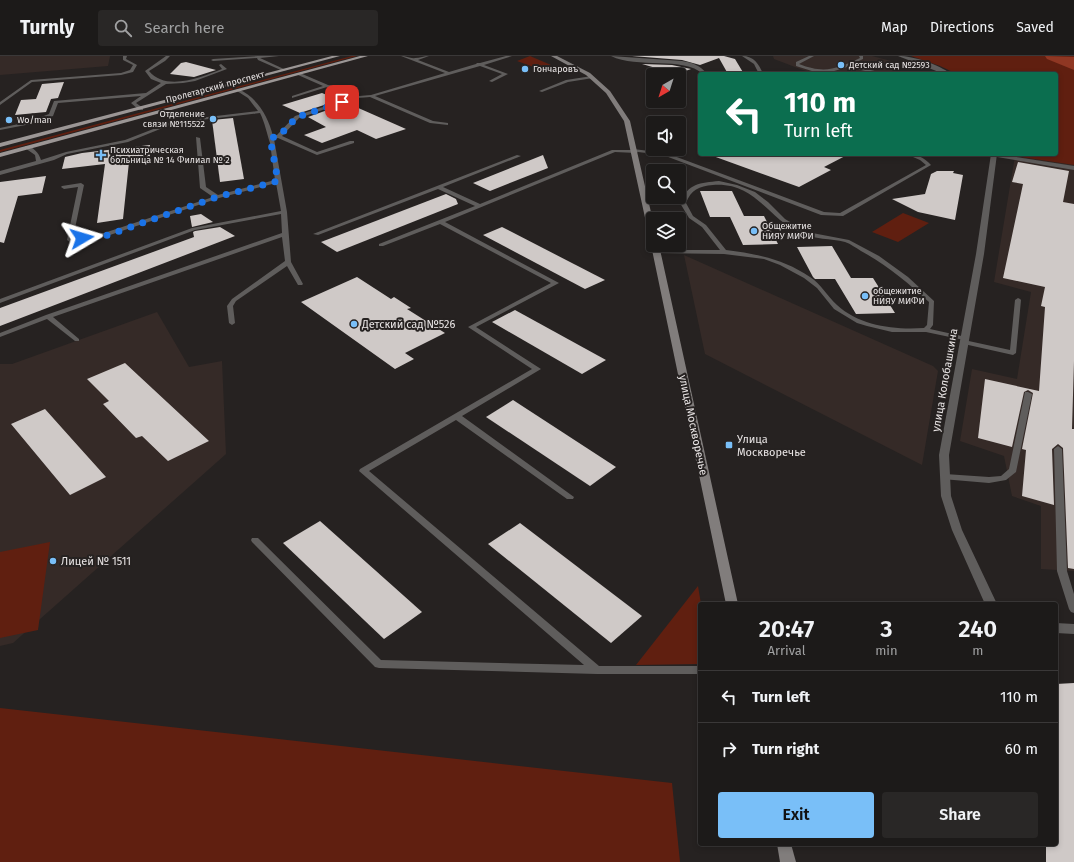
<!DOCTYPE html>
<html lang="en">
<head>
<meta charset="utf-8">
<style>
  body { margin:0; font-family:"Fira Sans",sans-serif; background:#292726; color:#f1f3f6; height:100vh; display:flex; flex-direction:column; font-size:15px; white-space:nowrap }
  * { box-sizing:border-box; margin:0 }
  p { font-size:13px; color:#a0a1a2 }
  .icon { flex:none; width:22px; height:22px; fill:none; stroke:currentColor; stroke-width:2; stroke-linecap:round; stroke-linejoin:round }
  .map { position:relative; flex:1; overflow:hidden }
  .details { position:absolute; left:698px; top:546px; width:360px; height:244px; display:flex; flex-direction:column; background:#1c1a19; border-radius:4px; box-shadow:0 2px 6px #0003,0 0 0 1px #3a3838 }
  .details>* { flex:none }
  .banner { position:absolute; left:698px; top:16px; width:360px; height:84px; border-radius:4px; box-shadow:0 2px 6px #0003,0 0 0 1px #3a3838; background:#0b6e4f; color:#fff; overflow:hidden }
  .needle { width:26px; rotate:219deg }
  .buttons { position:absolute; left:646px; top:12px; display:grid; gap:8px }
  .buttons a { display:grid; place-items:center; width:40px; height:40px; border-radius:4px; background:#1c1a19; box-shadow:0 2px 6px #0003,0 0 0 1px #3a3838; font-size:20px }
  .pin { position:absolute; display:grid; place-items:center; width:34px; height:34px; color:#fff; margin:-17px; border-radius:8px; box-shadow:0 2px 6px #0006 }
  .me { position:absolute; width:44px; margin:-22px; rotate:83deg; stroke-linejoin:round; filter:drop-shadow(0 0 3px #0008) }
  .turn { display:flex; align-items:center; gap:14px; height:84px; padding:0 20px; font-size:18px }
  .turn .icon { width:52px; height:52px; stroke-width:2.5 }
  .turn b { display:block; font-size:28px; line-height:34px }
  .eta { display:flex; justify-content:space-evenly; align-items:center; height:68px; text-align:center }
  .eta b { font-size:24px; font-weight:600; line-height:28px }
  .action { display:flex; gap:8px; margin-top:auto; padding:8px 20px }
  .action a { flex:1; height:46px; border-radius:4px; background:#79bff8; color:#111; font-size:16px; font-weight:600; line-height:46px; text-align:center }
  .action a+a { background:#292726; color:#f1f3f6 }
  ul { padding:0; list-style:none }
  li { display:flex; align-items:center; gap:12px; height:52px; padding:0 20px; border-top:1px solid #3a3838 }
  li div { flex:1 }
  li b { display:block; font-size:15px }
  li em { font-style:normal }
  header { display:flex; align-items:center; gap:24px; box-sizing:border-box; height:56px; padding:0 20px; background:#1c1a19; border-bottom:1px solid #3a3838 }
  header strong { font-size:19px }
  nav { display:flex; gap:22px; margin-inline-start:auto; font-size:14px }
  .search { width:280px; height:36px; background:#292726; display:flex; align-items:center; gap:10px; box-sizing:border-box; padding:0 14px; border-radius:4px; color:#a0a1a2; font-size:15px }
  .map>svg:first-child { display:block }
  .built { fill:#352a27 }
  .green { fill:#601f10 }
  .lines { fill:none; stroke-linecap:round; stroke-linejoin:round }
  .river { fill:#8f3723; fill-rule:evenodd }
  .building { fill:#cfc9c7 }
  .service { fill:#5f5d5c; fill-rule:evenodd }
  .minor { fill:#5f5d5c; fill-rule:evenodd }
  .tertiary { fill:#5f5d5c; fill-rule:evenodd }
  .secondary { fill:#817d7c; fill-rule:evenodd }
  .primary { fill:#9b9695; fill-rule:evenodd }
  .route { stroke:#1a73e8; stroke-width:7; stroke-dasharray:0 12.6 }
  .poi-dot { fill:#79bff8; stroke:#262221; stroke-width:1.5 }
  .labels { text-anchor:middle; dominant-baseline:central; stroke-width:4; stroke-linejoin:round; paint-order:stroke }
  .far-poi-label { font-size:9px; fill:#e8e4e4; stroke:#262221; text-anchor:start }
  .far-street-label { font-size:9px; fill:#e8e4e4; stroke:#262221 }
  .poi-label { font-size:11px; fill:#e8e4e4; stroke:#262221; text-anchor:start }
  .street-label { font-size:11px; fill:#e8e4e4; stroke:#262221 }
</style>
</head>
<body>
<header>
<strong>Turnly</strong>
<div class="search"><svg class="icon" aria-label="search" viewBox="0 0 24 24"><circle cx="10" cy="10" r="6"/><path d="M15 15l6 6"/></svg>Search here</div>
<nav><a>Map</a><a>Directions</a><a>Saved</a></nav>
</header>
<div class="map">
<svg width="1074" height="806" viewBox="0 0 1074 806">
  <rect width="100%" height="100%" fill="#262221"/>
  <g class="built">
    <path d="M0 0H110L108 10 0 19Z"/>
    <path d="M773 0H872L891 5 898 18H818L803 14 774 3Z"/>
    <path d="M1015 100 1074 109V515L1041 513V450L1012 440 1004 400 960 385 972 313 1017 323 1031 236 994 226Z"/>
    <path d="M684 199 933 310 938 315 922 409 705 298Z"/>
    <path d="M157 256 189 311 222 305 226 398 13 587 0 590V308H12Z"/>
  </g>
  <g class="green">
    <path d="M352 0H357L0 96V94Z"/>
    <path d="M530 0 551 9 539 13 517 5Z"/>
    <path d="M911 0H1074V109L1015 100V98H1056V18H957L940 10Z"/>
    <path d="M903 157 929 167 898 186 872 176Z"/>
    <path d="M50 486 38 574 0 582V496Z"/>
    <path d="M698 530 701 548 700 608 636 609Z"/>
    <path d="M0 652 672 727 680 806H0Z"/>
  </g>
  <g class="lines">
    <path class="river" d="M1045 0 1074 1V14L1047 3Z"/>
  </g>
  <g class="building">
    <path d="M632 0H724L735 3 744 18H728L719 2 700 9 682 4Z"/>
    <path d="M186 6 216 14 194 21 170 18 181 7Z"/>
    <path d="M642 8 672 9 691 13 677 18Z"/>
    <path d="M64 26 58 42 51 43 46 56 15 59 21 44 36 43 42 28Z"/>
    <path d="M322 37 339 44 300 57 282 49Z"/>
    <path d="M347 47 406 73 376 83 357 74 322 87 304 79 326 71 308 61Z"/>
    <path d="M233 62 244 123 220 126 212 64Z"/>
    <path d="M150 89V103L129 106 123 163 97 167 105 108 62 113 65 101 82 97Z"/>
    <path d="M714 98H849L824 111 831 114 799 131 713 100Z"/>
    <path d="M543 99 548 112 490 135 473 127Z"/>
    <path d="M1018 106 1069 115 1063 146 1074 148V305L1072 373H1074V513L1068 512 1063 392 1058 388 1052 393 1054 449 1022 440 1026 394 1022 393 1033 337 1028 334 1024 336 1012 391 978 382 985 323 1039 335 1045 251 1041 250 1045 231 1003 222 1023 128 1012 126Z"/>
    <path d="M937 115H954L953 117 963 119 955 164 918 156 892 143 925 138 931 118Z"/>
    <path d="M46 120 42 137 18 140 4 187 0 186V126Z"/>
    <path d="M700 135H732L744 160H764L778 188 743 189 730 161H710Z"/>
    <path d="M446 138 456 143 458 148 337 196 321 186Z"/>
    <path d="M201 158 213 166 192 171 190 160Z"/>
    <path d="M220 171 235 180 0 270V252L194 181 193 176 195 175Z"/>
    <path d="M502 171 605 224 585 233 483 179Z"/>
    <path d="M832 190 851 222H873L895 257 856 258 835 223H815L813 221 797 191Z"/>
    <path d="M357 221 391 243 394 241 411 252 407 253 445 277 405 297 414 303 395 313 301 246Z"/>
    <path d="M515 254 606 304 582 318 492 266Z"/>
    <path d="M125 307 209 385 168 405 142 380 136 382 103 348 109 345 87 323Z"/>
    <path d="M513 344 616 411 590 430 486 361Z"/>
    <path d="M45 353 79 391 106 421 70 439 11 368Z"/>
    <path d="M320 465 422 556 384 583 283 487Z"/>
    <path d="M520 467 642 560 611 587 488 488Z"/>
    <path d="M1074 627V806H1046V788H1056V628Z"/>
  </g>
  <g class="lines">
    <g class="service">
      <path d="M123 0H127L126 3 137 9 133 16 121 19 32 26 0 49V46L31 24 121 17 130 14 133 9 123 4Z"/>
      <path d="M166 0H170L165 5 149 15C166 36 202 21 222 13L219 9 221 8 227 13 195 25 183 27 166 28 136 47 143 52V54H139L131 47 141 40 58 47 53 60 31 68 0 74V72L28 66 49 58 54 45 146 37 161 27 151 23 145 15Z"/>
      <path d="M258 0H279L260 2 286 14 283 15 258 4 257 2 213 5 211 4 213 3Z"/>
      <path d="M401 0C406 0 411 3 415 2 420 2 424 0 429 0L418 4 449 16 476 8 477 7H480L506 0H512L484 9 508 18 492 26 489 25 502 18 480 10 375 40 433 65 448 67V69L430 67 370 41 358 42 299 62 282 80 317 96 350 85H354V87L317 99 278 82 274 83 287 156 291 206 303 228 302 229H298L287 210 236 245 233 250 235 267 232 269 229 267 227 250 232 243 285 205 282 181 53 261 79 283V285H75L47 263 0 281V277L46 259 282 177 281 158 195 174 0 247V243L192 172 281 155 276 127 219 142 107 180 70 186 67 184 78 131 64 133 61 131 62 130 81 127 84 129 73 182 104 177 213 141 200 132 196 81 200 82 206 131 218 139 275 124 270 87C267 78 265 67 260 57L175 67 128 86 67 98 54 104 0 119V115L36 105 35 99 25 92V90C33 90 39 97 41 104L66 96 125 84 174 65 258 55 248 42 237 35 236 34 238 33C257 41 268 60 273 80L277 79 295 60 354 41 338 33 327 31 292 42V40L323 30 298 19V17H300L328 29 340 31 359 40 371 39 445 17Z"/>
      <path d="M611 0 682 5C693 7 700 9 707 18H703C683 0 637 13 611 0Z"/>
      <path d="M742 0C754 0 759 8 763 18H759L754 8Z"/>
      <path d="M809 0H814L799 8C824 18 837 13 860 2L859 0H863V3L850 9 887 18H879L847 11 831 16H815L796 10V6Z"/>
      <path d="M592 20 593 22 568 26 542 36 539 35 566 24Z"/>
      <path d="M633 93 666 97 824 156 840 157 926 109 920 104 906 98C916 98 924 101 931 109L843 160 821 159 663 99 638 96 636 97 615 96 445 166 559 227 476 271 541 313 462 360 574 441 573 443H567L456 364 369 415 599 610H700V618H597L379 612 375 611 252 486 251 484 252 482H258L381 604 584 609 359 415 360 413 532 313 468 271 551 227 440 168 383 190H379V188L475 150 438 133 318 179 313 178 517 99 521 100 443 131 480 148 612 94H633Z"/>
      <path d="M983 98H997L1074 110V114L985 99Z"/>
      <path d="M719 125 737 129 755 136 768 146 785 163 807 176 849 184 879 200 908 221 934 245 933 269 930 273 966 281 967 282 964 284 1010 294 1015 244 1018 242 1020 243 1021 244 1016 297 1013 299 964 288 961 286 964 284 926 276H892L867 270 857 267 834 253 817 232 804 222 780 209 764 203 724 198 654 197 653 196 656 194H720L702 171 689 162 680 147C688 127 700 127 719 125ZM713 129C745 127 758 145 780 164 786 169 794 173 801 177 814 184 831 182 845 186 851 188 856 192 861 195 887 209 908 227 929 246L927 269 924 272C894 274 860 270 837 249 827 240 821 228 810 221 784 203 757 198 726 194L706 169 693 160 686 147C691 134 699 130 713 129Z"/>
      <path d="M1025 336H1028L1032 338 1016 416 1006 424 989 427 942 423 941 421 942 419 945 418 989 421 1001 420 1009 413Z"/>
      <path d="M1058 390 1062 393 1067 515 1074 538V557L1071 556 1069 553 1057 515 1054 393Z"/>
    </g>
    <g class="minor">
      <path d="M898 0C914 0 938 8 951 18H944Z"/>
      <path d="M991 98H997L984 198 949 399 951 440 962 474 997 548H985L952 474 941 440 939 399 976 198Z"/>
    </g>
    <path class="tertiary" d="M1056 567 1074 568V578L1056 577Z"/>
    <g class="secondary">
      <path d="M551 0H557L590 17 610 35 630 65 653 165V182L649 180 624 65 606 37 586 19Z"/>
      <path d="M653 187V189H659L738 548H726L651 189Z"/>
      <path d="M777 788H791L796 806H780Z"/>
    </g>
    <g class="primary">
      <path d="M332 0H340L0 91V87Z"/>
      <path d="M360 0H368L0 101V97Z"/>
    </g>
  </g>
  <g class="lines">
    <path class="route" d="M82 182 105 180 217 141 278 125 270 82 279 80 297 61 342 46"/>
  </g>
  <g class="poi-dot">
    <circle cx="841" cy="9" r="4"/>
    <circle cx="525" cy="13" r="4"/>
    <circle cx="213" cy="63" r="4"/>
    <circle cx="9" cy="64" r="4"/>
    <path d="M99 93h4v4h4v4h-4v4h-4v-4h-4v-4h4z"/>
    <circle cx="754" cy="175" r="4"/>
    <circle cx="865" cy="240" r="4"/>
    <circle cx="354" cy="268" r="4"/>
    <rect x="725" y="385" width="8" height="8" rx="2"/>
    <circle cx="53" cy="505" r="4"/>
  </g>
  <g class="labels">
    <g class="far-poi-label">
      <text x="849" y="9">Детский сад №2593</text>
      <text x="533" y="13">Гончаровъ</text>
      <text x="205" y="58" text-anchor="end">Отделение<tspan x="205" dy="10">связи №115522</tspan></text>
      <text x="17" y="64">Wo/man</text>
      <text x="110" y="94">Психиатрическая<tspan x="110" dy="10">больница № 14 Филиал № 2</tspan></text>
      <text x="762" y="170">Общежитие<tspan x="762" dy="10">НИЯУ МИФИ</tspan></text>
      <text x="873" y="235">общежитие<tspan x="873" dy="10">НИЯУ МИФИ</tspan></text>
    </g>
    <g class="far-street-label">
      <text transform="translate(215 31) rotate(-15)">Пролетарский проспект</text>
    </g>
    <g class="poi-label">
      <text x="362" y="268">Детский сад №526</text>
      <text x="737" y="383">Улица<tspan x="737" dy="13">Москворечье</tspan></text>
      <text x="61" y="505">Лицей № 1511</text>
    </g>
    <g class="street-label">
      <text transform="translate(945 324) rotate(-80)">улица Колобашкина</text>
      <text transform="translate(693 369) rotate(78)">улица Москворечье</text>
    </g>
  </g>
</svg>
<div class="buttons">
<a><svg class="needle" viewBox="-14 -14 28 28"><path d="M0-13l5 13h-10z" fill="#e53935"/><path d="M0 13l5-13h-10z" fill="#a0a1a2"/></svg></a>
<a><svg class="icon" aria-label="sound" viewBox="0 0 24 24"><path d="M4 9h4l5-4v14l-5-4H4zM17 9q2 3 0 6"/></svg></a>
<a><svg class="icon" aria-label="search" viewBox="0 0 24 24"><circle cx="10" cy="10" r="6"/><path d="M15 15l6 6"/></svg></a>
<a><svg class="icon" aria-label="layers" viewBox="0 0 24 24"><path d="M12 4l9 5-9 5-9-5zM3 14l9 5 9-5"/></svg></a>
</div>
<div class="pin" style="left:342px;top:46px;background:#d93025"><svg class="icon" aria-label="arrive" viewBox="0 0 24 24"><path d="M6 21V4h12l-3 4 3 4H6"/></svg></div>
<svg class="me" style="left:82px;top:182px" viewBox="-20 -20 40 40"><path d="M0-17L14 15 0 8-14 15z" fill="#1a73e8" stroke="#fff" stroke-width="4"/></svg>
<div class="banner">
<div class="turn"><svg class="icon" aria-label="left" viewBox="0 0 24 24"><path d="M17 20v-9H6M10 6l-5 5 5 5"/></svg><div><b>110 m</b>Turn left</div></div>
</div>
<section class="details">
<div class="eta">
<div><b>20:47</b><p>Arrival</p></div>
<div><b>3</b><p>min</p></div>
<div><b>240</b><p>m</p></div>
</div>
<ul>
<li><svg class="icon" aria-label="left" viewBox="0 0 24 24"><path d="M17 20v-9H6M10 6l-5 5 5 5"/></svg><div><b>Turn left</b></div><em>110 m</em></li>
<li><svg class="icon" aria-label="right" viewBox="0 0 24 24"><path d="M7 20v-9h11M14 6l5 5-5 5"/></svg><div><b>Turn right</b></div><em>60 m</em></li>
</ul>
<div class="action"><a>Exit</a><a>Share</a></div>
</section>
</div>
</body>
</html>
